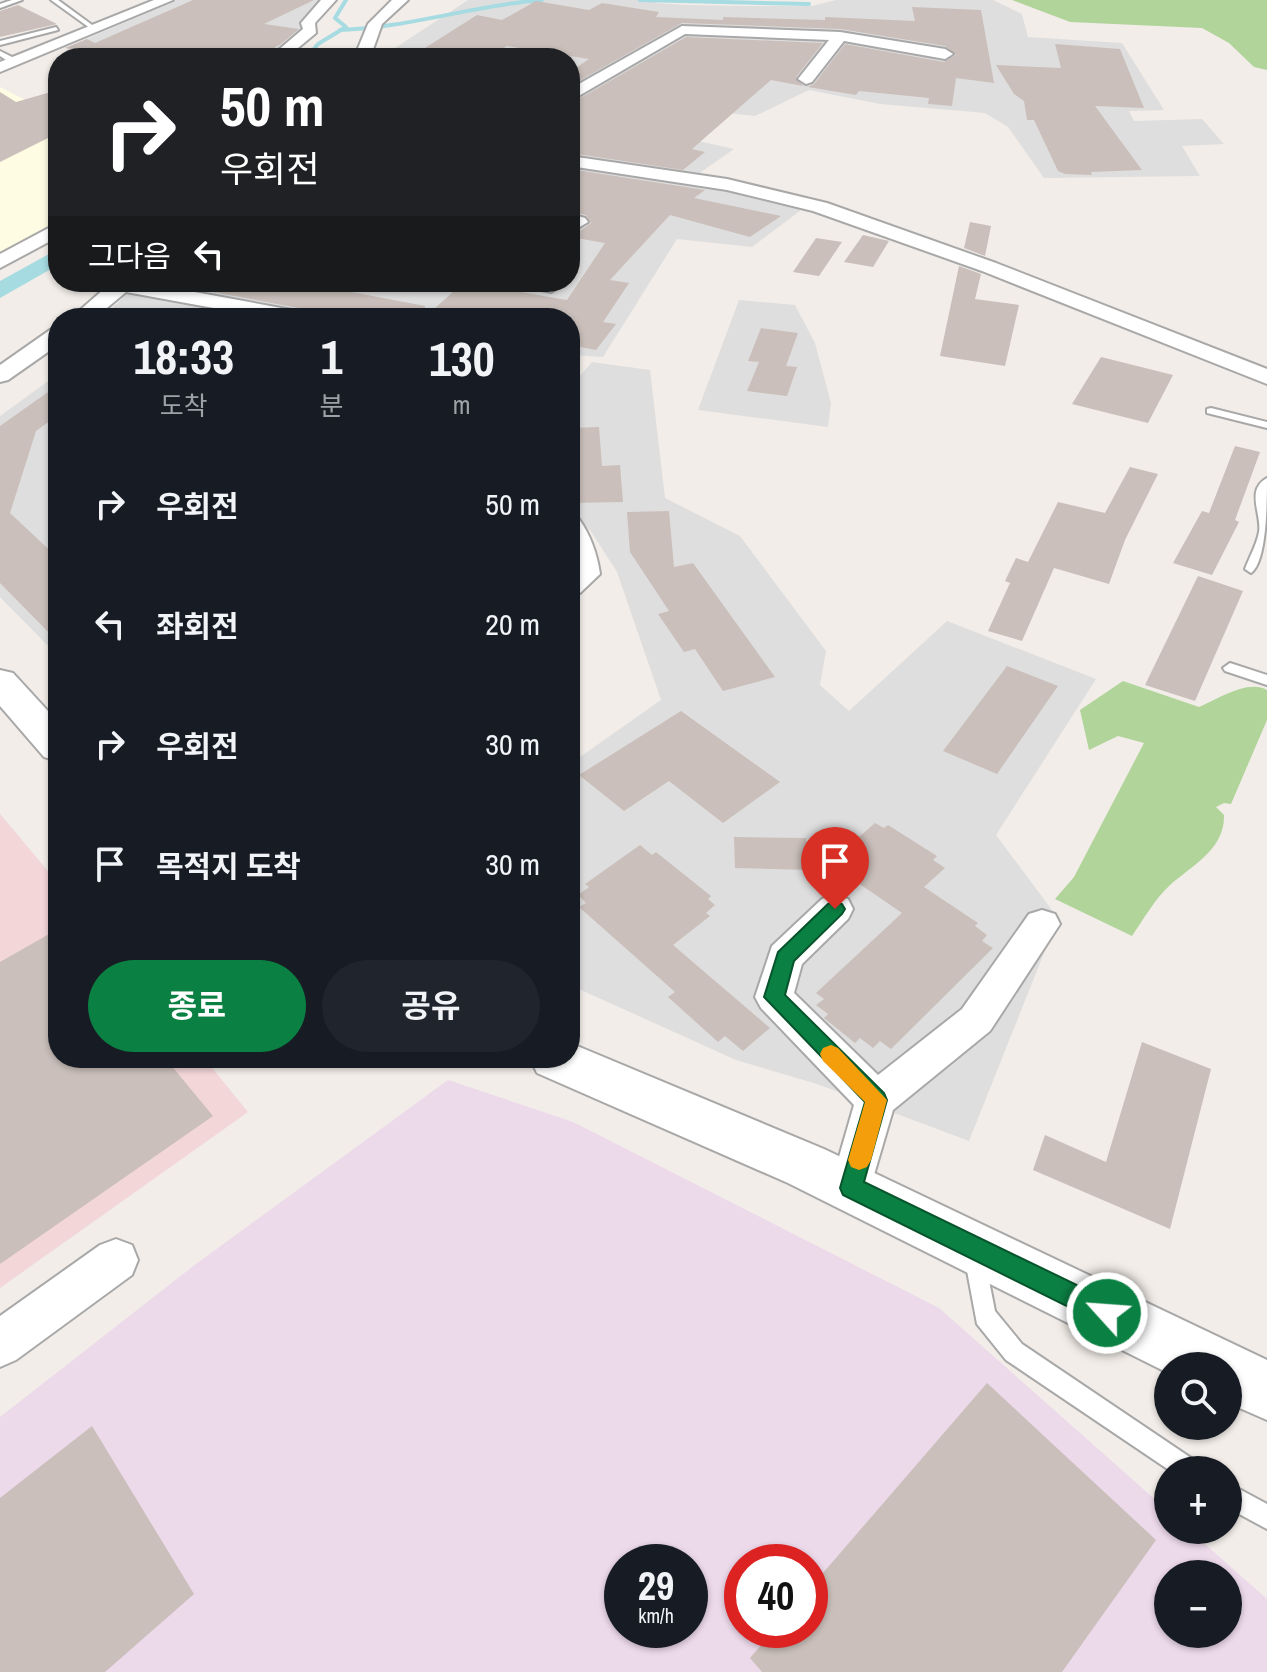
<!DOCTYPE html>
<html lang="ko">
<head>
<meta charset="utf-8">
<style>
  body { margin:0; font-family:"Archivo Narrow","Noto Sans KR",sans-serif; background:#20242c; color:#f1f3f6; height:100vh; display:flex; flex-direction:column; font-size:30px; white-space:nowrap }
  * { box-sizing:border-box; margin:0 }
  p { font-size:26px; color:#9ea1a6 }
  .icon { flex:none; width:44px; height:44px; fill:none; stroke:currentColor; stroke-width:2; stroke-linecap:round; stroke-linejoin:round }
  .map { position:relative; flex:1; overflow:hidden }
  .sheet { position:absolute; left:48px; top:308px; width:532px; height:760px; display:flex; flex-direction:column; background:#171b24; border-radius:32px; box-shadow:0 2px 6px #0004 }
  .sheet>* { flex:none }
  .guide { position:absolute; left:48px; top:48px; width:532px; height:244px; border-radius:32px; box-shadow:0 2px 6px #0004; background:#202124; color:#fff; overflow:hidden }
  .fabs { position:absolute; left:1154px; top:1352px; display:grid; gap:16px }
  .fabs a { display:grid; place-items:center; width:88px; height:88px; border-radius:50%; background:#171b24; box-shadow:0 2px 6px #0004; font-size:40px }
  .speed { position:absolute; left:604px; top:1544px; display:flex; gap:16px; font-size:40px; font-weight:700; text-align:center }
  .speed>* { display:grid; place-content:center; width:104px; height:104px; border-radius:50%; background:#171b24; box-shadow:0 2px 6px #0004; line-height:1 }
  .speed small { font-size:20px; font-weight:400 }
  .speed .limit { border:12px solid #d22; background:#fff; color:#111 }
  .pin { position:absolute; display:grid; place-items:center; width:68px; height:68px; color:#fff; margin:-82px -34px; border-radius:50% 50% 50% 0; rotate:-45deg; box-shadow:0 0 8px #0007 }
  .pin .icon { rotate:45deg }
  .me { position:absolute; width:88px; margin:-44px; rotate:296deg; stroke-linejoin:round; filter:drop-shadow(0 0 6px #0008) }
  .turn { display:flex; align-items:center; gap:28px; height:168px; padding:0 40px; font-size:36px }
  .turn .icon { width:104px; height:104px; stroke-width:2.5 }
  .turn b { display:block; font-size:56px; line-height:68px }
  .then { display:flex; align-items:center; height:76px; padding:0 40px; background:#0003; gap:16px; font-size:30px }
  .eta { display:flex; justify-content:space-evenly; align-items:center; height:136px; text-align:center }
  .eta b { font-size:48px; font-weight:700; line-height:56px }
  .primary-button { display:flex; gap:16px; margin-top:auto; padding:16px 40px }
  .primary-button a { flex:1; height:92px; border-radius:48px; background:#0b8043; color:#fff; font-size:32px; font-weight:700; line-height:92px; text-align:center }
  .primary-button a+a { background:#20242c; color:#f1f3f6 }
  ul { padding:0; list-style:none }
  li { display:flex; align-items:center; gap:24px; height:120px; padding:0 40px }
  li div { flex:1 }
  li b { display:block; font-size:30px }
  li em { font-style:normal }
  .map>svg:first-child { display:block }
  .residential { fill:#dfdede }
  .commercial { fill:#f3d6d8 }
  .industrial { fill:#ecd9ea; fill-rule:evenodd }
  .education { fill:#fffce4 }
  .forest { fill:#b1d49a }
  .water { fill:#a6dbe2 }
  .lines { fill:none; stroke-linecap:round; stroke-linejoin:round }
  .stream { stroke:#a6dbe2; stroke-width:4 }
  .building { fill:#cabfba }
  .service-casing { stroke:#a8a8a8; stroke-width:4 }
  .minor-casing { stroke:#a8a8a8; stroke-width:4 }
  .tertiary-casing { stroke:#a8a8a8; stroke-width:4 }
  .service { fill:#fff; fill-rule:evenodd }
  .minor { fill:#fff; fill-rule:evenodd }
  .tertiary { fill:#fff; fill-rule:evenodd }
  .route { fill:#0b8043; stroke:#07532c; stroke-width:2 }
  .slow { fill:#f59e0b }
</style>
</head>
<body>
<div class="map">
<svg width="1267" height="1672" viewBox="0 0 1267 1672">
  <rect width="100%" height="100%" fill="#f2ede8"/>
  <g class="residential">
    <path d="M177 0H325L302 21 307 30 272 58H115L66 51 70 46Z"/>
    <path d="M468 0H657L656 3 688 5 749 6H812L836 0H993L1022 14 1028 37 1122 43 1164 110 1129 111 1134 121 1202 119 1224 144 1182 146 1200 176 1044 178 1008 127 985 113 880 104 809 90 755 116 727 113 694 140 734 149 691 179 805 207 752 247 677 239 603 357 570 355V318H134L109 311 140 282H570V58H380Z"/>
    <path d="M739 300 795 305 815 343 831 403 828 427 698 410Z"/>
    <path d="M592 362 650 370 665 498 740 536 826 651 820 685 849 711 947 621 1096 679 996 835 1058 918 969 1141 817 1084 736 1060 570 985V811L576 806 570 799V764L661 700 617 572 590 530 570 518V387Z"/>
    <path d="M58 374V656L0 597V416Z"/>
  </g>
  <path class="commercial" d="M0 814 58 883V1058H204L248 1112 0 1288Z"/>
  <path class="industrial" d="M448 1080 573 1122 939 1308 1168 1511V1530H1189L1267 1599V1672H0V1417L196 1264ZM622 1562H690V1630H622ZM742 1562H810V1630H742ZM1168 1574H1228V1634H1168Z"/>
  <path class="education" d="M0 87 35 105 58 99V222L0 256Z"/>
  <g class="forest">
    <path d="M1012 0H1267V70L1254 67 1229 43 1202 28 1070 22Z"/>
    <path d="M1123 681 1199 707C1218 699 1248 679 1267 690V720L1231 804 1224 803 1216 807 1224 815C1225 850 1191 866 1169 886 1155 899 1143 920 1132 936L1055 899 1074 877 1144 743 1118 736 1089 750 1080 710Z"/>
  </g>
  <path class="water" d="M58 249V265L0 298V281Z"/>
  <g class="lines">
    <g class="stream">
      <path d="M640 0 809 4"/>
      <path d="M340 30C408 28 474 5 542 0"/>
      <path d="M307 58 318 44 346 27 335 18 346 0"/>
    </g>
  </g>
  <g class="building">
    <path d="M193 0H314L264 24 299 29 281 44 272 49 262 48 242 58H124L65 48 87 39 95 43Z"/>
    <path d="M536 1 589 10 602 3 659 12 656 17 723 20V17L825 20V17L915 21 912 7 981 10 994 83 956 78 952 106 928 104 929 98 859 91 856 95 808 87 814 84 845 44 944 62 956 55 945 46 840 29 682 23 570 86V72L589 59 507 46 488 58H409L477 15 502 20Z"/>
    <path d="M18 5 57 24 0 37V11Z"/>
    <path d="M686 37 823 43 796 77 803 86 771 80 692 149 705 152 683 170 570 153V104Z"/>
    <path d="M1055 44 1120 49 1144 108 1095 106 1142 170 1091 172 1092 175 1065 174 1058 171 1034 120H1027L1024 101 1014 94 996 65 1061 68Z"/>
    <path d="M58 90V133L0 162V92L16 102Z"/>
    <path d="M570 169 705 190 694 198 781 216 750 237 670 215 610 280 629 283 603 322 616 324 596 350 570 345V318H424L464 282 567 300 605 243 570 237V229L580 231 591 223 586 215 570 211Z"/>
    <path d="M970 222 991 226 985 256 964 248Z"/>
    <path d="M863 235 889 241 873 267 844 262Z"/>
    <path d="M816 238 842 242 819 276 793 272Z"/>
    <path d="M959 266 981 274 975 299 1019 305 1005 366 940 356Z"/>
    <path d="M198 282H288L325 287 425 306 424 318H317L304 309 197 289Z"/>
    <path d="M761 328 798 333 786 366 797 367 787 396 747 391 759 362 748 361Z"/>
    <path d="M1101 357 1173 375 1148 423 1072 404Z"/>
    <path d="M58 385V415L36 431 10 513 58 558V642L0 583V426Z"/>
    <path d="M599 427 602 466 620 465 623 502 570 503V428Z"/>
    <path d="M1235 446 1260 452 1235 520 1239 522 1212 575 1173 563 1202 511 1209 513Z"/>
    <path d="M1130 467 1158 474 1125 540 1109 584 1054 568 1022 641 988 631 1010 583 1005 581 1016 558 1028 562 1058 502 1105 513Z"/>
    <path d="M669 511 674 567 693 563 775 677 723 691 695 649 684 652 658 614 669 611 630 552 627 512Z"/>
    <path d="M1198 576 1243 591 1195 701 1145 685Z"/>
    <path d="M1007 666 1058 686 997 774 943 751Z"/>
    <path d="M681 711 780 782 723 823 669 781 624 811 579 775Z"/>
    <path d="M875 823 884 828 888 825 937 856 933 860 945 868 924 887 978 923 975 926 987 935 982 941 993 948 891 1049 880 1041 873 1048 860 1038 855 1043 824 1018 828 1014 816 1005 824 999 816 993 902 913 829 863Z"/>
    <path d="M734 837 806 838 809 870 735 868Z"/>
    <path d="M640 845 652 855 656 852 711 896 708 899 715 905 706 913 710 916 673 945 770 1028 743 1051 725 1036 718 1042 668 997 675 992 579 907 586 903 578 895 589 887 585 884Z"/>
    <path d="M58 929V1058H165L213 1116 0 1264V962Z"/>
    <path d="M1142 1042 1211 1069 1170 1229 1033 1170 1045 1135 1106 1162Z"/>
    <path d="M987 1383 1156 1540 1062 1672H762L750 1658 774 1630H810V1588Z"/>
    <path d="M92 1426 194 1594 105 1672H0V1498Z"/>
  </g>
  <g class="lines">
    <g class="service-casing">
      <g id="service">
        <path d="M12 0H22L0 8V4Z"/>
        <path d="M51 0H58L99 30 94 31Z"/>
        <path d="M56 27 58 30 0 45V41Z"/>
        <path d="M0 51 18 60 19 62 12 64 0 56Z"/>
        <path d="M1211 408 1267 422V428L1207 413V409Z"/>
        <path d="M1267 478C1267 501 1267 562 1251 573L1245 569C1249 558 1257 544 1259 532 1262 514 1245 490 1267 478Z"/>
        <path d="M1230 663 1267 675V685L1225 671 1223 668Z"/>
        <path d="M975 1250 982 1253 985 1260 995 1311 1022 1344 1197 1462 1201 1470H1169L1006 1360 977 1324 965 1260 968 1253Z"/>
        <path d="M1228 1483 1267 1504V1529L1228 1508Z"/>
      </g>
    </g>
    <g class="minor-casing">
      <g id="minor">
        <path d="M154 0H173L0 72V62Z"/>
        <path d="M321 0H336L315 23 316 33 286 58H269L303 29 301 23Z"/>
        <path d="M392 0H408L382 24 370 58H354L368 24Z"/>
        <path d="M682 26 840 32 945 49 953 54 945 59 844 41 812 82 806 84 798 79 829 40 685 34 570 101V89Z"/>
        <path d="M570 156 727 179 827 203 996 263 1267 369V384L982 271 813 211 727 190 570 166Z"/>
        <path d="M570 214 585 218 588 222 578 228 570 226Z"/>
        <path d="M58 223V237L0 268V254Z"/>
        <path d="M112 282H140L303 312 314 318H268L126 292 95 318H71Z"/>
        <path d="M517 282H559L561 286 551 292 520 286Z"/>
        <path d="M58 328V345L8 380 0 382V365L50 330Z"/>
        <path d="M570 517 579 519C591 536 597 554 600 574L580 593 570 596Z"/>
        <path d="M835 895 848 899 853 909 848 919 802 964 794 993 878 1075 962 1009 1029 914 1042 910 1055 914 1060 924 990 1031 893 1110 866 1202 851 1208 836 1202 830 1188 854 1105 761 1008 755 997 772 946 822 899Z"/>
        <path d="M116 1239 132 1245 138 1260 132 1275 16 1360 0 1367V1316L100 1245Z"/>
      </g>
    </g>
    <g class="tertiary-casing">
      <g id="tertiary">
        <path d="M0 670 13 673 58 722V761L44 757 0 706Z"/>
        <path d="M570 1043 824 1149 1267 1360V1420L1228 1403V1366H1168V1373L788 1183 537 1073 530 1058H570Z"/>
      </g>
    </g>
    <use href="#service" class="service"/>
    <use href="#minor" class="minor"/>
    <use href="#tertiary" class="tertiary"/>
  </g>
  <path class="route" d="M835 902 842 904 845 909 842 914 794 961 785 995 884 1093 887 1100 864 1182 1116 1304 1119 1313 1116 1322 1107 1325 1099 1322 843 1195 840 1188 865 1102 764 997 778 952 828 904Z"/>
  <path class="slow" d="M831 1045 838 1048 887 1100 871 1160 867 1167 859 1170 851 1167 848 1160 865 1102 823 1061 820 1054 823 1048Z"/>
</svg>
<div class="fabs">
<a><svg class="icon" aria-label="search" viewBox="0 0 24 24"><circle cx="10" cy="10" r="6"/><path d="M15 15l6 6"/></svg></a>
<a>+</a>
<a>−</a>
</div>
<div class="speed"><div>29<small>km/h</small></div><div class="limit">40</div></div>
<div class="pin" style="left:835px;top:909px;background:#d93025"><svg class="icon" aria-label="arrive" viewBox="0 0 24 24"><path d="M6 21V4h12l-3 4 3 4H6"/></svg></div>
<svg class="me" style="left:1107px;top:1313px" viewBox="-20 -20 40 40"><circle r="17" fill="#0b8043" stroke="#fff" stroke-width="3"/><path d="M0-11L8 9 0 5-8 9z" fill="#fff"/></svg>
<div class="guide">
<div class="turn"><svg class="icon" aria-label="right" viewBox="0 0 24 24"><path d="M7 20v-9h11M14 6l5 5-5 5"/></svg><div><b>50 m</b>우회전</div></div>
<div class="then">그다음<svg class="icon" aria-label="left" viewBox="0 0 24 24"><path d="M17 20v-9H6M10 6l-5 5 5 5"/></svg></div>
</div>
<section class="sheet">
<div class="eta">
<div><b>18:33</b><p>도착</p></div>
<div><b>1</b><p>분</p></div>
<div><b>130</b><p>m</p></div>
</div>
<ul>
<li><svg class="icon" aria-label="right" viewBox="0 0 24 24"><path d="M7 20v-9h11M14 6l5 5-5 5"/></svg><div><b>우회전</b></div><em>50 m</em></li>
<li><svg class="icon" aria-label="left" viewBox="0 0 24 24"><path d="M17 20v-9H6M10 6l-5 5 5 5"/></svg><div><b>좌회전</b></div><em>20 m</em></li>
<li><svg class="icon" aria-label="right" viewBox="0 0 24 24"><path d="M7 20v-9h11M14 6l5 5-5 5"/></svg><div><b>우회전</b></div><em>30 m</em></li>
<li><svg class="icon" aria-label="arrive" viewBox="0 0 24 24"><path d="M6 21V4h12l-3 4 3 4H6"/></svg><div><b>목적지 도착</b></div><em>30 m</em></li>
</ul>
<div class="primary-button"><a>종료</a><a>공유</a></div>
</section>
</div>
</body>
</html>
